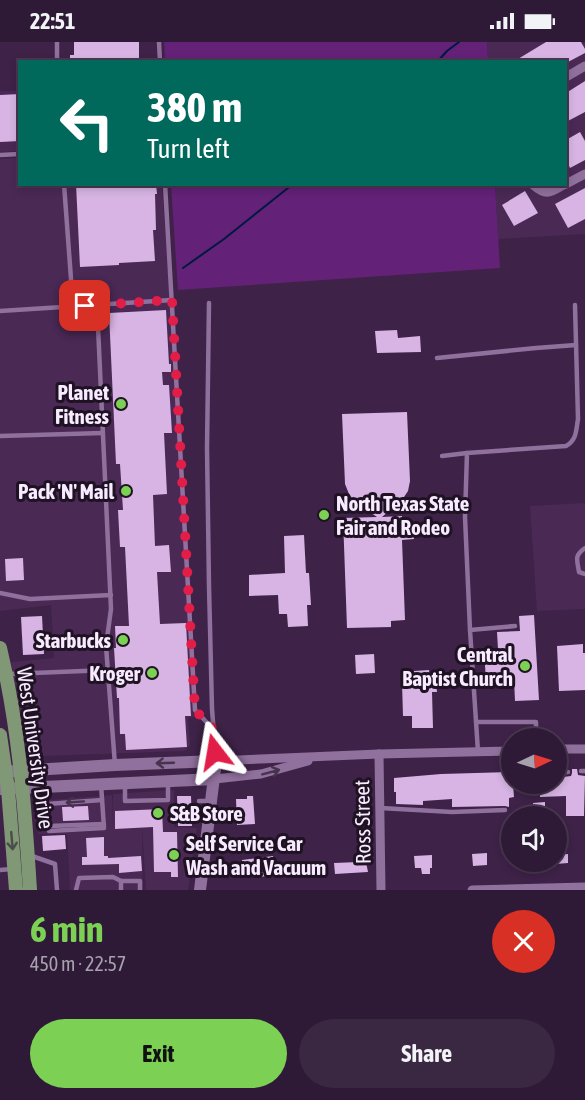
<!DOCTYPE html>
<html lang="en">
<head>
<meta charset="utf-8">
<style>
  body { margin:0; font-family:"Asap Condensed",sans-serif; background:#3a2742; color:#f1f3f6; height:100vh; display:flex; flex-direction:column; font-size:22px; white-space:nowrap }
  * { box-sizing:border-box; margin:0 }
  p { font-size:20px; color:#a7a1ad }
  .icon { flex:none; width:33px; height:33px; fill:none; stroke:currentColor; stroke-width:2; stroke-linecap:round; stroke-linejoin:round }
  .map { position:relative; height:848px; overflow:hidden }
  .sheet { display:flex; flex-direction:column; background:#2e1a36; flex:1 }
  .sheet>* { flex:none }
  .guide { position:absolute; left:18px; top:18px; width:549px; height:126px; border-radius:0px; box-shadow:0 3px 9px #0003,0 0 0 2px #493851; background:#00695c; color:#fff; overflow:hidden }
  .needle { width:39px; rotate:86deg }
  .controls { position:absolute; left:501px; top:686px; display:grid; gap:12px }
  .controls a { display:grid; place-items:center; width:66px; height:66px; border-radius:50%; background:#2e1a36; box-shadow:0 3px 9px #0003,0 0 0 2px #493851; font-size:30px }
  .pin { position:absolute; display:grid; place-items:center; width:51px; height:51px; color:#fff; margin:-26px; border-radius:12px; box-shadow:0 3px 9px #0006 }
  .me { position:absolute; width:66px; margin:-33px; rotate:346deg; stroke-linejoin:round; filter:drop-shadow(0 0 4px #0008) }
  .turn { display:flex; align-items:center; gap:21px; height:126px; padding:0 30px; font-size:27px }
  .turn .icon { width:78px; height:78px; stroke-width:2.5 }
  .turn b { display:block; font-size:42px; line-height:51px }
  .round { display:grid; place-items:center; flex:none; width:63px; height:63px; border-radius:32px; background:#3a2742 }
  .headline { display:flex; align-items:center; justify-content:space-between; height:102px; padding:0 30px }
  h1 { font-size:36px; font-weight:700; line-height:45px; color:#7cd155 }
  .primary-button { display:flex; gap:12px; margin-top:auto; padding:12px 30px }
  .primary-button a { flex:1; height:69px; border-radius:36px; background:#7cd155; color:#111; font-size:24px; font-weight:700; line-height:69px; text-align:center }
  .primary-button a+a { background:#3a2742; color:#f1f3f6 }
  .status { display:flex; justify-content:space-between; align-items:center; height:42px; padding:0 30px; background:#2e1a36; direction:ltr }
  .status svg { height:16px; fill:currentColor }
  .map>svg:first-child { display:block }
  .built { fill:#4a2955 }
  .green { fill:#632177 }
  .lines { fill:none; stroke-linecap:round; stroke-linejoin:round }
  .stream { stroke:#001943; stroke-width:2 }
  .building { fill:#d7b4e3 }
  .lane { stroke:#90709c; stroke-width:4.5 }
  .street { stroke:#90709c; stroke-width:9 }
  .secondary { stroke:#90709c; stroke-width:12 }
  .primary { stroke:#809876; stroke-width:14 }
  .oneway { stroke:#46334d }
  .oneway2 { stroke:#4a4e48 }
  .route { stroke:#e11d48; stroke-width:10; stroke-dasharray:0 18 }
  .poi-dot { fill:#7cd155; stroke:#1e1223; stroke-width:2 }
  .labels { text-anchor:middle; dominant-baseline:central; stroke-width:6; stroke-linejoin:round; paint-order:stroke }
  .poi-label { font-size:21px; font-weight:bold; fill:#f9ebff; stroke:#1e1223; text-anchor:end }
  .street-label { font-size:21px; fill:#f9ebff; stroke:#1e1223 }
</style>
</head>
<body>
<div class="status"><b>22:51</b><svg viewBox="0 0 49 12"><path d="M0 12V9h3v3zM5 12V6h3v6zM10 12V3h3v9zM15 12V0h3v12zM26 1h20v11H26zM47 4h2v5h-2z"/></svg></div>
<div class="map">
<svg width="585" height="848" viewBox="0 0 585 848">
  <rect width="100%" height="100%" fill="#3e2248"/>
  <g class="built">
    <path d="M487 0H585V192L498 197 495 143 566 142V20L488 19Z"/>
    <path d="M0 49H19V109L0 110Z"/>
    <path d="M19 116 20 142 162 143 175 332 194 675 188 676 190 703 185 709 43 714 25 702 11 620 54 616 51 563 0 569V117Z"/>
    <path d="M585 461V567L537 569 530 464Z"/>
    <path d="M174 748V785L197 786 188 848H146L142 786 143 848H70L67 792H38L37 759 112 753 113 783V752Z"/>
  </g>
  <g class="green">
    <path d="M164 0H487L488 19H165Z"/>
    <path d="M171 143H495L500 226 178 248Z"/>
  </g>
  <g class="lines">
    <g class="stream">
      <path d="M437 20 447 9 459 0"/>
      <path d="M183 226 224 197 293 142"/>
    </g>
  </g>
  <g class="building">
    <path d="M74 0H139V20H70V13H74Z"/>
    <path d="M546 0H581L585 7V11L568 20H513Z"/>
    <path d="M585 39V70L566 80V51Z"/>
    <path d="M20 52V99L0 100V53Z"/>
    <path d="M580 90 585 99V118L570 126 566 117V98Z"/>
    <path d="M76 142H156L157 152H155L156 188H153L155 219 119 221V223L80 225Z"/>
    <path d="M585 146V177L568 186 555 162Z"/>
    <path d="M525 149 538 171 514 184 502 163Z"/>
    <path d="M166 268 169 322H171V330H162L163 343H169L172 391H164L167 452 153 453 155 504 169 503 171 530H157L160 582 186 581 191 674H185L187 705 126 708 125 692H120L119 656H117L114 606H116L115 584H129L125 505H120L118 468H123L120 422H116L109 271Z"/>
    <path d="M397 288 398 296 420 294 421 310 377 311 375 289Z"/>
    <path d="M407 370 410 439 408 449 402 458 382 475 402 474V484L414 483V497L402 498 405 578 391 579V585L347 586 343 476 377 475 355 460 349 452 345 442 342 372Z"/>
    <path d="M304 493 306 531H309L311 563H307L308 584 288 585 287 572H279L278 553 249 554V533L285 531 284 494Z"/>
    <path d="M23 516 24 538 6 539 5 517Z"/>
    <path d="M534 573 539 658 515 659 514 637 486 639 484 608 498 607 497 590 520 589 519 574Z"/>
    <path d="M42 574 44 612 23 613 21 575Z"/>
    <path d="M583 602V611H585V648L559 649 557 604Z"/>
    <path d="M374 612 375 631 356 632 355 613Z"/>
    <path d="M429 628 430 640H436L437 650H432L433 686H412V674H403L402 641 414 640V629Z"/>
    <path d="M572 727H577L578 733 585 734 584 774H566V754L540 755V741H556V738L563 737V735L571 734 572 731Z"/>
    <path d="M512 730 514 755 509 756V765L505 764 452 765V757L423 759V763L396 762V750H394V736L441 732Z"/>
    <path d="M177 754H191L192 784H178Z"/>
    <path d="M247 754H253L255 782 237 783 236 757H247Z"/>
    <path d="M545 760V770H534L533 761Z"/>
    <path d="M88 764 89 778 63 779 62 765Z"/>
    <path d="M162 767 163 790H177L178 835H171V830H154L153 785 115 787V769Z"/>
    <path d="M65 793 66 807 43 809 42 794Z"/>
    <path d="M104 795V814H108V816L141 814 142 829 119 831V822L82 823V815H87L86 796Z"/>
    <path d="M358 805H366V820L368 830 335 832 334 821 358 820Z"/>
    <path d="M487 811V823L473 824 472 812Z"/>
    <path d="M568 812V821L556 822V813Z"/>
    <path d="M432 813V826H430V832H422L421 826H415L414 814Z"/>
    <path d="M273 814 274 824 320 820 321 831 281 834 243 835V833L224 834 223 823 242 821V818Z"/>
  </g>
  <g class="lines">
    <g class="lane">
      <path d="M57 0V20"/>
      <path d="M159 0 160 20"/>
      <path d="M0 113 20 112"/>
      <path d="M64 142 73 264"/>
      <path d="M165 142 195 668 213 687"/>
      <path d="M209 261 207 406 209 544 212 667 216 717"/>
      <path d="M97 263 111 567 106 604 115 723"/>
      <path d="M0 269 172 258"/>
      <path d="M437 316 536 306 576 303"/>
      <path d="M0 394 103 391"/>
      <path d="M442 414 467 411"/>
      <path d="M585 506C574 514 577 517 579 530L585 532"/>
      <path d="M0 551 30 557 111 553"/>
      <path d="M470 588 465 475 467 411 566 404C577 398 576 388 578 377L575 263"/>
      <path d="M9 632 108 628"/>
      <path d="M476 680H536V696"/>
      <path d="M478 710 470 588 515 584"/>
      <path d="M581 729H585"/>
      <path d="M556 730H568"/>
      <path d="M125 742V759L168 758V742"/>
      <path d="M46 747 49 789 104 786 101 742"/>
      <path d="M199 759H209"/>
      <path d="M47 762 102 758"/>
      <path d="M380 766 452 770 505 768"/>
      <path d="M49 784 104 782"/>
      <path d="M193 802H203"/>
      <path d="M29 813 55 822 57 848"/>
      <path d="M189 827 200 829"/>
      <path d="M0 828 12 827"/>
      <path d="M76 848 79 836 113 835 121 839"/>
      <path d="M121 848V839H140V848"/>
    </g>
    <g class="street">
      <path d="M566 35 585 24"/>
      <path d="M532 142C547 155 550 151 565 142"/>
      <path d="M566 142 585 132"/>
      <path d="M556 707H585"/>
      <path d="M379 712 381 848"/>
      <path d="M216 719 379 712 512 709"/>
      <path d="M215 737 261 732 308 719"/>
      <path d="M472 848 585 845"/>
    </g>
    <g class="secondary">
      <path d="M0 730 115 723 216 719 200 848"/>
      <path d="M0 747 215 737"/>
    </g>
    <g class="primary">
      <path d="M0 606C19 685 25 767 30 848"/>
      <path d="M0 693 8 747 16 848"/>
    </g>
  </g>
  <defs><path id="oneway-shaft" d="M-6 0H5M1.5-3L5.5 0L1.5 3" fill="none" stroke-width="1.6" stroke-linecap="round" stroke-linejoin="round" transform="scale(1.5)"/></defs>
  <g class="oneway">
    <use href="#oneway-shaft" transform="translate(165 721) rotate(178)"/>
    <use href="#oneway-shaft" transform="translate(271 730) rotate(-15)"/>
    <use href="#oneway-shaft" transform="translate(75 760) rotate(176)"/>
  </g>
  <use class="oneway2" href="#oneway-shaft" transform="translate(12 799) rotate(85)"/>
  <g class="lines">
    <path class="route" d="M85 264 172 258 195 668 213 687 215 710"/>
  </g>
  <g class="poi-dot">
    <circle cx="121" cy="362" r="6"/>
    <circle cx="126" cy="449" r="6"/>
    <circle cx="324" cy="473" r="6"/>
    <circle cx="123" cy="598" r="6"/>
    <circle cx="525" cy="624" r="6"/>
    <circle cx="152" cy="631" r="6"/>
    <circle cx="158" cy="771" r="6"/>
    <circle cx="174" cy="813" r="6"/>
  </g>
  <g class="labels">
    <g class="poi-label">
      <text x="109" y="350">Planet<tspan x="109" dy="24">Fitness</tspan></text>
      <text x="114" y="449">Pack 'N' Mail</text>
      <text x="336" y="461" text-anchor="start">North Texas State<tspan x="336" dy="24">Fair and Rodeo</tspan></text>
      <text x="111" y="598">Starbucks</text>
      <text x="513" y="612">Central<tspan x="513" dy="24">Baptist Church</tspan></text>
      <text x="140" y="631">Kroger</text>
      <text x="170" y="771" text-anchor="start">S&amp;B Store</text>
      <text x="186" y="801" text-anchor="start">Self Service Car<tspan x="186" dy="24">Wash and Vacuum</tspan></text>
    </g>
    <g class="street-label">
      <text transform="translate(36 706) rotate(82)">West University Drive</text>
      <text transform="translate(362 780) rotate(-91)">Ross Street</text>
    </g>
  </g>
</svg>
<div class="controls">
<a><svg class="needle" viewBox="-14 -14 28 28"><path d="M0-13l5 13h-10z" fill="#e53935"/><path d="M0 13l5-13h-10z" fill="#a7a1ad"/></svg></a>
<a><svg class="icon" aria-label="sound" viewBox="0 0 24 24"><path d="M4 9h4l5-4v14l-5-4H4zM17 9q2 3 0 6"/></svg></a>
</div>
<div class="pin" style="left:85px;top:264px;background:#d93025"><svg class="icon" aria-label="arrive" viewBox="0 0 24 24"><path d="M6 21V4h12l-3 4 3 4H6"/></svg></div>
<svg class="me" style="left:215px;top:710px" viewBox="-20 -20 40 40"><path d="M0-17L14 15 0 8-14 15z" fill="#e11d48" stroke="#fff" stroke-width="4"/></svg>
<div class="guide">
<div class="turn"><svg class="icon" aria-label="left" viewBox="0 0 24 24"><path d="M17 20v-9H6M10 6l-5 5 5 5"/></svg><div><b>380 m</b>Turn left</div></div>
</div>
</div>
<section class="sheet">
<div class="headline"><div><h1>6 min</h1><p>450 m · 22:57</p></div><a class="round" style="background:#d93025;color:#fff"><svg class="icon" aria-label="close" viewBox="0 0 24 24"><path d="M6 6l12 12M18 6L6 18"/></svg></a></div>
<div class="primary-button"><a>Exit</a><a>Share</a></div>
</section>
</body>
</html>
